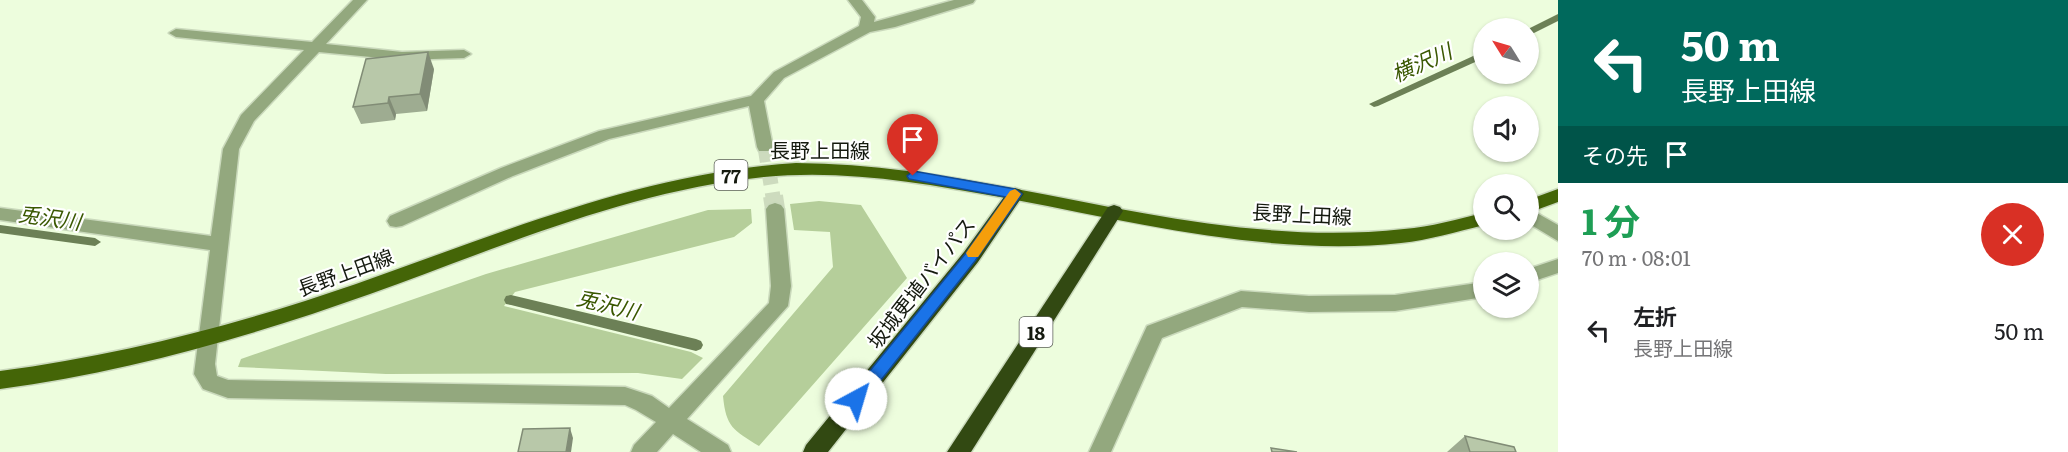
<!DOCTYPE html>
<html lang="ja">
<head>
<meta charset="utf-8">
<style>
  body { margin:0; font-family:Literata,"Noto Sans JP",serif; background:#f2f2f2; color:#202124; height:100vh; display:flex; flex-direction:column; font-size:22px; white-space:nowrap }
  * { box-sizing:border-box; margin:0 }
  p { font-size:20px; color:#757577 }
  .icon { flex:none; width:33px; height:33px; fill:none; stroke:currentColor; stroke-width:2; stroke-linecap:round; stroke-linejoin:round }
  .map { position:relative; flex:1; overflow:hidden }
  .sheet { display:flex; flex-direction:column; background:#fff; width:510px }
  .sheet>* { flex:none }
  .guide { background:#00695c; color:#fff; overflow:hidden }
  .needle { width:39px; rotate:307deg }
  .fabs { position:absolute; left:1473px; top:18px; display:grid; gap:12px }
  .fabs a { display:grid; place-items:center; width:66px; height:66px; border-radius:50%; background:#fff; box-shadow:0 2px 4px #0004; font-size:30px }
  .pin { position:absolute; display:grid; place-items:center; width:51px; height:51px; color:#fff; margin:-62px -26px; border-radius:50% 50% 50% 0; rotate:-45deg; box-shadow:0 0 6px #0007 }
  .pin .icon { rotate:45deg }
  .me { position:absolute; width:66px; margin:-33px; rotate:39deg; stroke-linejoin:round; filter:drop-shadow(0 0 4px #0008) }
  .turn { display:flex; align-items:center; gap:21px; height:126px; padding:0 24px; font-size:27px }
  .turn .icon { width:78px; height:78px; stroke-width:2.5 }
  .turn b { display:block; font-size:42px; line-height:51px }
  .then { display:flex; align-items:center; height:57px; padding:0 24px; background:#0003; gap:12px; font-size:22px }
  .round { display:grid; place-items:center; flex:none; width:63px; height:63px; border-radius:32px; background:#f2f2f2 }
  .summary { display:flex; align-items:center; justify-content:space-between; height:102px; padding:0 24px }
  h1 { font-size:36px; font-weight:700; line-height:45px; color:#1e9e55 }
  ul { padding:0; list-style:none }
  li { display:flex; align-items:center; gap:18px; height:90px; padding:0 24px }
  li div { flex:1 }
  li b { display:block; font-size:22px }
  li em { font-style:normal }
  main { display:flex; flex:1; min-height:0 }
  .map>svg:first-child { display:block }
  .green { fill:#b5ce9a }
  .lines { fill:none; stroke-linecap:round; stroke-linejoin:round }
  .stream { fill:#6c8056; fill-rule:evenodd }
  .minor-tunnel-far1 { stroke:#cddbbe; stroke-width:15; stroke-dasharray:15 8; stroke-linecap:butt }
  .minor-tunnel { stroke:#cddbbe; stroke-width:20; stroke-dasharray:20 10; stroke-linecap:butt }
  .minor-casing { stroke:#cad9bc; stroke-width:3 }
  .major-casing { stroke:#cad9bc; stroke-width:3 }
  .highway-casing { stroke:#cad9bc; stroke-width:3 }
  .minor { fill:#93a87e; fill-rule:evenodd }
  .major { fill:#446507; fill-rule:evenodd }
  .highway { fill:#324912; fill-rule:evenodd }
  .wall { fill:#9eac91 }
  .shaded-wall { fill:#818c76 }
  .building { fill:#b8c8a9; stroke:#818c76; stroke-width:1.5 }
  .route { fill:#1a73e8; stroke:#114b97; stroke-width:1.5 }
  .slow { fill:#f59e0b }
  .labels { text-anchor:middle; dominant-baseline:central; stroke-width:4.5; stroke-linejoin:round; paint-order:stroke }
  .shield { fill:#fff; stroke:#5b5f57; stroke-width:1.5 }
  .shield-label { font-size:18px; font-weight:bold; fill:#151a0f }
  .street-label { font-size:20px; fill:#151a0f; stroke:#fff }
  .water-label { font-size:21px; font-style:italic; fill:#3a5801; stroke:#fff }
</style>
</head>
<body>
<main>
<div class="map">
<svg width="1558" height="452" viewBox="0 0 1558 452">
  <rect width="100%" height="100%" fill="#edfddd"/>
  <g class="green">
    <path d="M819 201 861 205 907 278 759 446C733 430 726 427 723 396L833 267 830 232 794 230 790 204Z"/>
    <path d="M751 209 752 223 734 237 515 292 504 306 691 352 703 358 682 379 638 373 386 374 238 367 241 359 486 274 708 210Z"/>
  </g>
  <g class="lines">
    <g class="stream">
      <path d="M1558 14V21L1528 36V29Z"/>
      <path d="M1484 51V58L1378 106 1374 107 1369 104Z"/>
      <path d="M0 225 95 238 101 242 95 246 0 233Z"/>
      <path d="M511 295 696 339 701 341 703 345 701 349 696 351 511 305 506 304 504 300 506 296Z"/>
    </g>
    <path class="minor-tunnel-far1" d="M765 147 773 197"/>
    <path class="minor-tunnel" d="M773 196 775 209"/>
    <g class="minor-casing">
      <g id="minor">
        <path d="M353 0H367L326 44 402 52 464 50 471 54 464 58 402 60 319 52 254 121 239 149 215 364 217 376 228 380 625 387 652 396 669 408 769 303 771 286 766 209 769 205 775 203 781 205 784 209 791 286 788 306 687 419 728 445 731 452H701L673 434 657 452H631L634 445 656 422 636 410 625 405 228 398 203 389 194 374 210 250 0 220V208L211 236 223 149 241 115 304 50 176 37 169 33 176 29 312 42Z"/>
        <path d="M848 0H862L875 17 874 22 954 0H975L973 3 895 27 870 32 784 78 764 101 773 147 771 151H759L757 147 749 106 609 139 513 176 402 226 396 227 390 226 387 221 390 216 501 168 599 131 751 96 774 72 859 26 861 17Z"/>
        <path d="M1528 208 1558 225V241L1528 223Z"/>
        <path d="M1558 259V273L1528 283V269Z"/>
        <path d="M1484 282V297L1395 311 1309 312 1242 307 1162 338 1111 452H1089L1147 326 1241 291 1309 296 1395 295Z"/>
      </g>
    </g>
    <g class="major-casing">
      <g id="major">
        <path d="M796 163C1000 164 1199 252 1404 229 1431 227 1457 219 1484 213V225C1456 232 1429 240 1401 243 1267 257 1131 221 1000 197 923 183 843 169 764 177 626 191 499 248 370 294 249 337 127 372 0 389V371C122 355 240 324 356 284 501 233 642 173 796 163Z"/>
        <path d="M1558 189V202L1528 213V200Z"/>
      </g>
    </g>
    <g class="highway-casing">
      <g id="highway">
        <path d="M1015 188 1021 190 1024 194 978 262 828 452H803L806 445 964 252 1009 190Z"/>
        <path d="M1114 205 1120 207 1123 211 971 452H947L1108 207Z"/>
      </g>
    </g>
    <use href="#minor" class="minor"/>
    <use href="#major" class="major"/>
    <use href="#highway" class="highway"/>
  </g>
  <g class="wall">
    <path d="M434 69 427 111 396 114 395 120 361 124 353 107Z"/>
    <path d="M1465 436 1516 452H1447Z"/>
  </g>
  <g class="shaded-wall">
    <path d="M428 52 434 69 427 111 420 94Z"/>
    <path d="M389 97 396 114 395 120 388 103Z"/>
    <path d="M570 428 573 438 571 452H566Z"/>
  </g>
  <g class="building">
    <path d="M428 52 420 94 389 97 388 103 353 107 366 59Z"/>
    <path d="M570 428 566 452H518L523 429Z"/>
    <path d="M1465 436 1514 447 1516 452H1470Z"/>
    <path d="M1271 448 1297 452H1272Z"/>
  </g>
  <path class="route" d="M913 171 1015 189 1022 194 975 261 862 404 856 406 851 404 848 399 851 394 966 253 1006 197 909 179 907 176Z"/>
  <path class="slow" d="M1015 189 1021 194 1019 197 978 257H968L966 253 968 250 1010 191Z"/>
  <g class="labels">
    <g class="shield">
      <rect x="714.5" y="160" width="33" height="30" rx="4.5"/>
      <rect x="1019.5" y="317" width="33" height="30" rx="4.5"/>
    </g>
    <g class="shield-label">
      <text x="731" y="175">77</text>
      <text x="1036" y="332">18</text>
    </g>
    <g class="street-label">
      <text x="820" y="149">長野上田線</text>
      <text transform="translate(1302 213) rotate(3)">長野上田線</text>
      <text transform="translate(345 271) rotate(-20)">長野上田線</text>
      <text transform="translate(920 282) rotate(-52)">坂城更埴バイパス</text>
    </g>
    <g class="water-label">
      <text transform="translate(1421 61) rotate(-24)">横沢川</text>
      <text transform="translate(50 216) rotate(8)">兎沢川</text>
      <text transform="translate(608 303) rotate(14)">兎沢川</text>
    </g>
  </g>
</svg>
<div class="fabs">
<a><svg class="needle" viewBox="-14 -14 28 28"><path d="M0-13l5 13h-10z" fill="#e53935"/><path d="M0 13l5-13h-10z" fill="#757577"/></svg></a>
<a><svg class="icon" aria-label="sound" viewBox="0 0 24 24"><path d="M4 9h4l5-4v14l-5-4H4zM17 9q2 3 0 6"/></svg></a>
<a><svg class="icon" aria-label="search" viewBox="0 0 24 24"><circle cx="10" cy="10" r="6"/><path d="M15 15l6 6"/></svg></a>
<a><svg class="icon" aria-label="layers" viewBox="0 0 24 24"><path d="M12 4l9 5-9 5-9-5zM3 14l9 5 9-5"/></svg></a>
</div>
<div class="pin" style="left:913px;top:176px;background:#d93025"><svg class="icon" aria-label="arrive" viewBox="0 0 24 24"><path d="M6 21V4h12l-3 4 3 4H6"/></svg></div>
<svg class="me" style="left:856px;top:399px" viewBox="-20 -20 40 40"><circle r="19" fill="#fff"/><path d="M0-13L10 11 0 6-10 11z" fill="#1a73e8"/></svg>
</div>
<section class="sheet">
<div class="guide">
<div class="turn"><svg class="icon" aria-label="left" viewBox="0 0 24 24"><path d="M17 20v-9H6M10 6l-5 5 5 5"/></svg><div><b>50 m</b>長野上田線</div></div>
<div class="then">その先<svg class="icon" aria-label="arrive" viewBox="0 0 24 24"><path d="M6 21V4h12l-3 4 3 4H6"/></svg></div>
</div>
<div class="summary"><div><h1>1 分</h1><p>70 m · 08:01</p></div><a class="round" style="background:#d93025;color:#fff"><svg class="icon" aria-label="close" viewBox="0 0 24 24"><path d="M6 6l12 12M18 6L6 18"/></svg></a></div>
<ul>
<li><svg class="icon" aria-label="left" viewBox="0 0 24 24"><path d="M17 20v-9H6M10 6l-5 5 5 5"/></svg><div><b>左折</b><p>長野上田線</p></div><em>50 m</em></li>
</ul>
</section>
</main>
</body>
</html>
